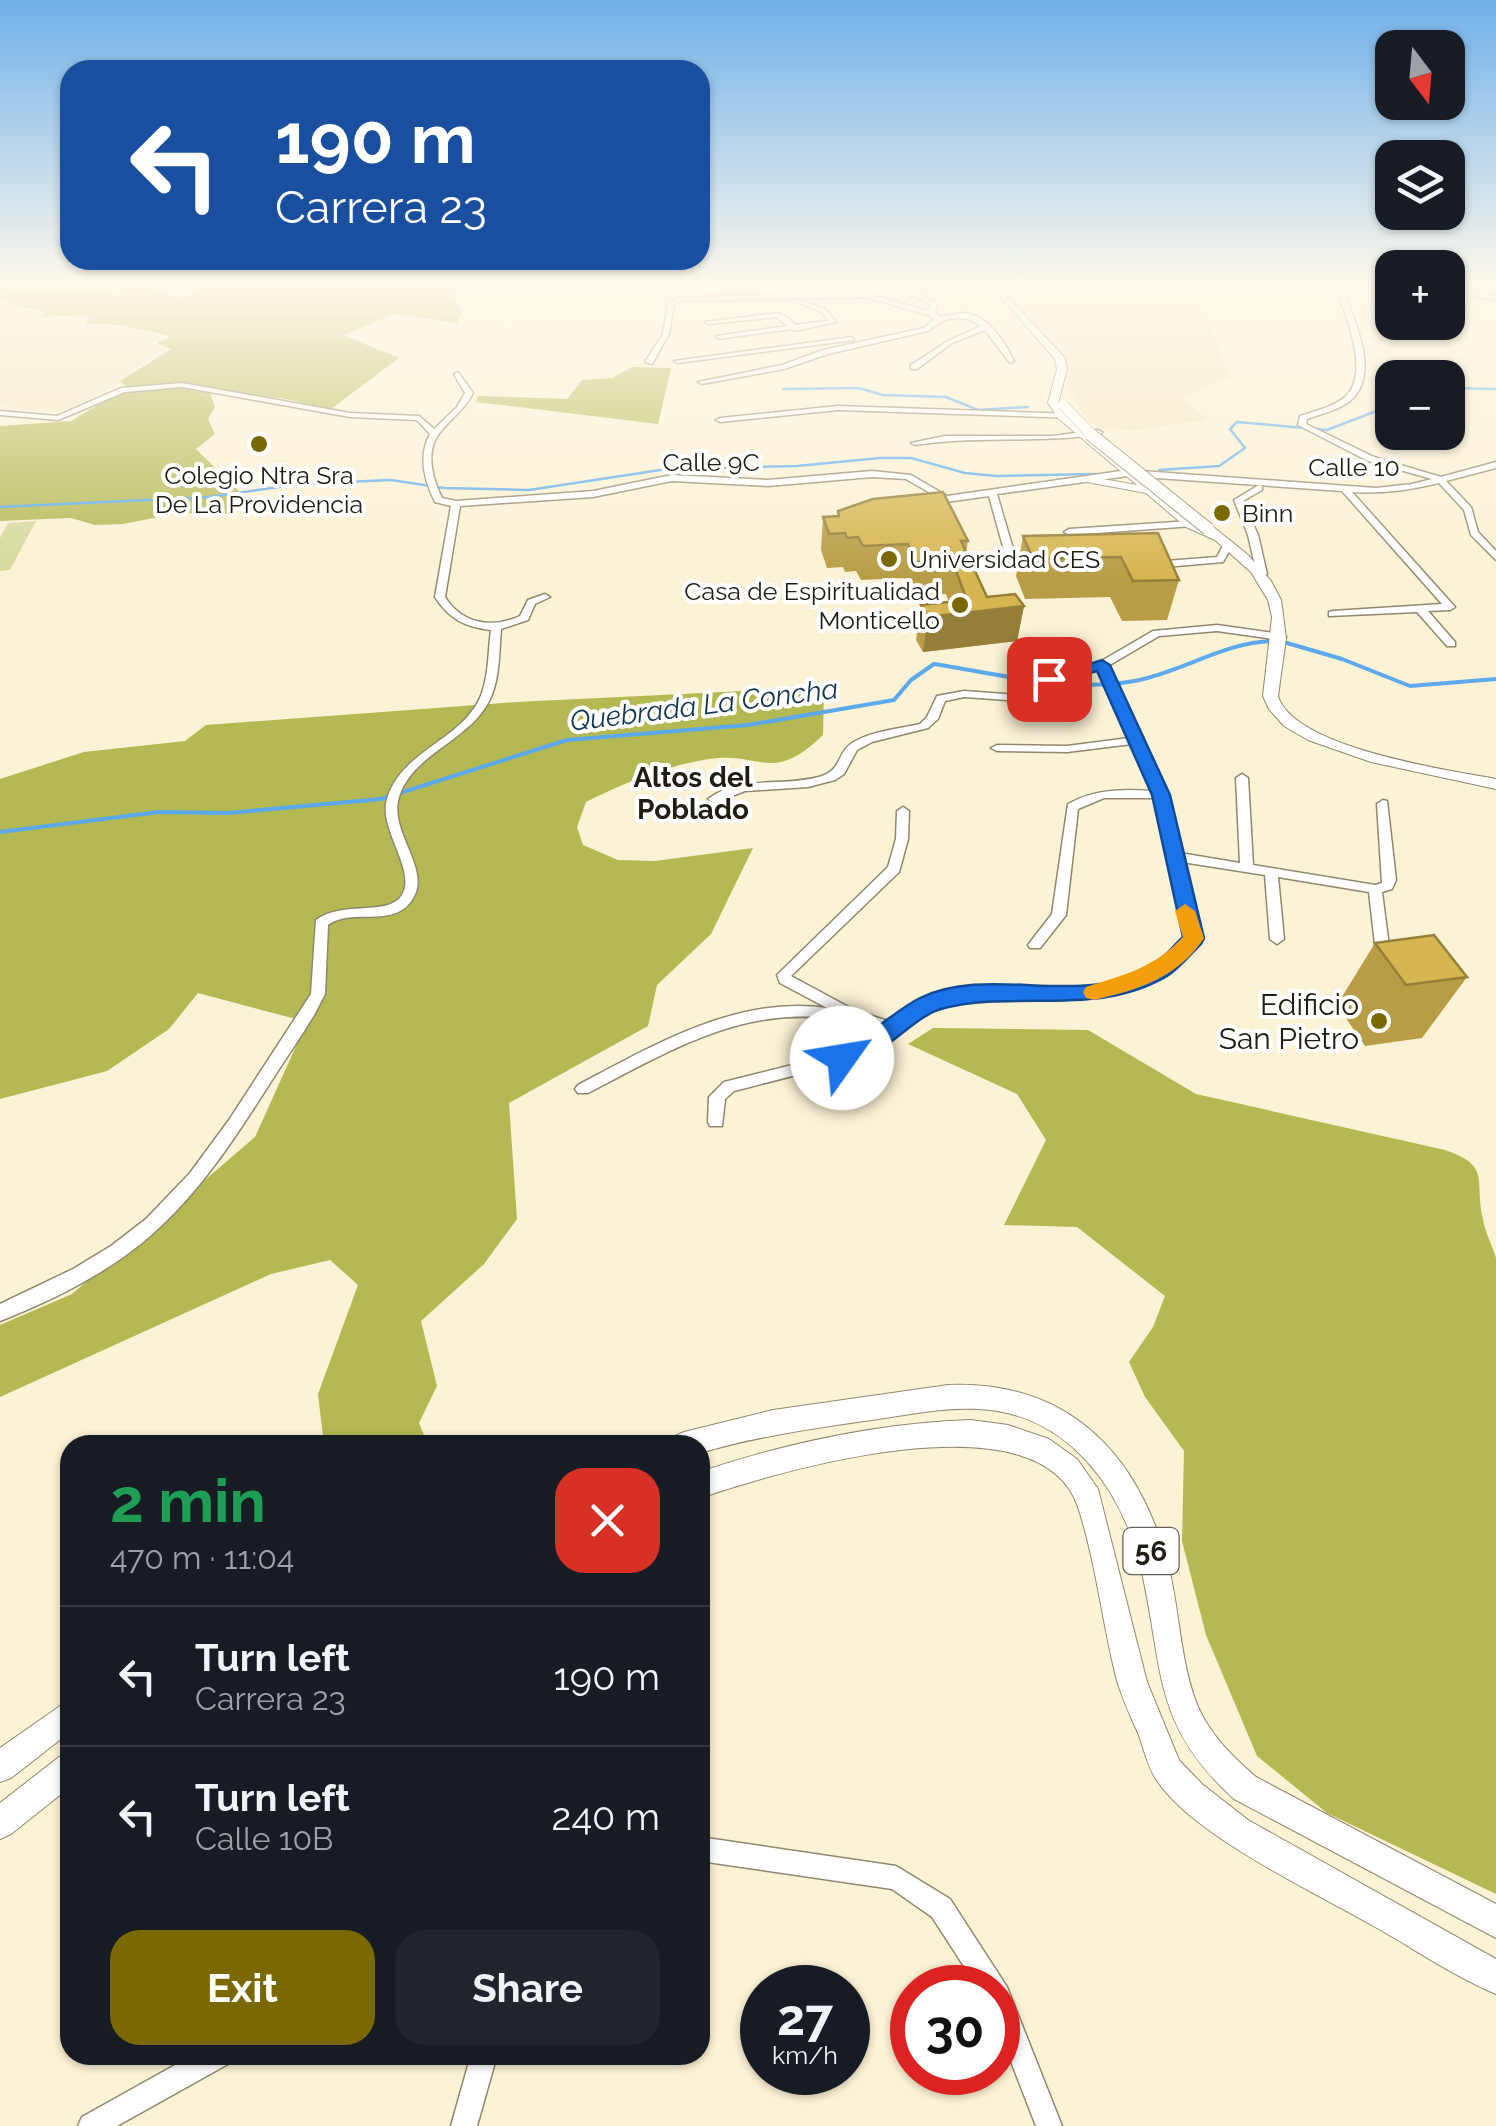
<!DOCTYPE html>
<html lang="en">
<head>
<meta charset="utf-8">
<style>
  body { margin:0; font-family:Raleway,sans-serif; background:#20242c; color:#f1f3f6; height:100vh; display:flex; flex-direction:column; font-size:38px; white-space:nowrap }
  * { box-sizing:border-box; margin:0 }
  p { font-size:32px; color:#9ea1a6 }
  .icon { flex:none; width:55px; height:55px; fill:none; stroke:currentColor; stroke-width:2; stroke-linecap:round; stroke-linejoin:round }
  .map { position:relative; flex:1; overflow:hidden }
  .drawer { position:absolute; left:60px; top:1435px; width:650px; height:630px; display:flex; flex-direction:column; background:#171b24; border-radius:30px; box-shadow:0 2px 8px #0004 }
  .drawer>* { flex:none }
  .hud { position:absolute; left:60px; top:60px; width:650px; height:210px; border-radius:30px; box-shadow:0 2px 8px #0004; background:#1a4fa0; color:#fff; overflow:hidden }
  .needle { width:65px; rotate:164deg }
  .tools { position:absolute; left:1375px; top:30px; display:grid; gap:20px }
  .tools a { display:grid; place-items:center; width:90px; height:90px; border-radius:20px; background:#171b24; box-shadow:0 2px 8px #0004; font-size:50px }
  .speed { position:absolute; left:740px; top:1965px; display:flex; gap:20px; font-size:50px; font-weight:700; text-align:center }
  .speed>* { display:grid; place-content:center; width:130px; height:130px; border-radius:50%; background:#171b24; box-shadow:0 2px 8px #0004; line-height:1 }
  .speed small { font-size:25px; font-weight:400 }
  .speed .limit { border:15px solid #d22; background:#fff; color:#111 }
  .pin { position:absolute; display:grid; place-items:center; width:85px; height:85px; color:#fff; margin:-42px; border-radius:20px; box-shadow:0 5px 15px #0006 }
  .me { position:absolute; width:110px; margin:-55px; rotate:58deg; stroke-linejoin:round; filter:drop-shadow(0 0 8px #0008) }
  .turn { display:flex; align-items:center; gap:35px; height:210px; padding:0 50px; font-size:45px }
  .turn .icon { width:130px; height:130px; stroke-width:2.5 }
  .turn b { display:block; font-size:70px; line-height:85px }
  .round { display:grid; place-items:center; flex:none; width:105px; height:105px; border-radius:30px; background:#20242c }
  .overview { display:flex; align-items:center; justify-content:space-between; height:170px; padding:0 50px }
  h1 { font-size:60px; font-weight:700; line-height:75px; color:#1e9e55 }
  .cta { display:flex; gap:20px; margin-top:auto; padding:20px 50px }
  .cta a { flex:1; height:115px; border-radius:30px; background:#796900; color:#fff; font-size:40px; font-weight:700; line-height:115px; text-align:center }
  .cta a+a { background:#20242c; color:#f1f3f6 }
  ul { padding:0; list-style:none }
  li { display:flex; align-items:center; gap:30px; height:140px; padding:0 50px; border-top:2px solid #363941 }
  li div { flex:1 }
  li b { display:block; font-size:38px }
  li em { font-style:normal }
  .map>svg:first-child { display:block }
  .built { fill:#f3e7c3 }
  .green { fill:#d6da9e }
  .forest { fill:#b4b953 }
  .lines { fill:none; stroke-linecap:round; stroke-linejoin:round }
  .stream-far1 { stroke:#5ca9ed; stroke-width:2.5 }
  .stream { stroke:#5ca9ed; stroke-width:4 }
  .minor-casing { stroke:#90876d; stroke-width:3 }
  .major-casing { stroke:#90876d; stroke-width:2 }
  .minor { fill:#fff; fill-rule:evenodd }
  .major { fill:#fff; fill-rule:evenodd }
  .major-bridge-far1-casing { stroke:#90876d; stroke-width:11; stroke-linecap:butt }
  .major-bridge-casing { stroke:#90876d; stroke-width:14; stroke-linecap:butt }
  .major-bridge-far1 { stroke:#fff; stroke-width:10 }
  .major-bridge { stroke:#fff; stroke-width:12 }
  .wall { fill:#b89d46 }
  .shaded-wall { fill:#967f39 }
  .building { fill:#d6b651; stroke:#967f39; stroke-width:2.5 }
  .route { fill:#1a73e8; stroke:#114b97; stroke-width:2.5 }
  .slow { fill:#f59e0b }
  .poi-dot { fill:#796900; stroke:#fff; stroke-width:4 }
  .labels { text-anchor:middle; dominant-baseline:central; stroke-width:8; stroke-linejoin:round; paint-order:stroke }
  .far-street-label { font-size:25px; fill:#211d13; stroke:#fff }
  .far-poi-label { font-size:25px; fill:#211d13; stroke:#fff; text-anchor:start }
  .far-water-label { font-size:28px; font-style:italic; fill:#153551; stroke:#fff }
  .far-neighbourhood-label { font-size:28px; font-weight:bold; fill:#211d13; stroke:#fff }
  .shield { fill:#fff; stroke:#64615a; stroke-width:2.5 }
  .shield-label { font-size:28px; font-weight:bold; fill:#211d13 }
  .poi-label { font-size:30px; fill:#211d13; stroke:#fff; text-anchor:end }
</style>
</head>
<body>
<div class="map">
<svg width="1496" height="2126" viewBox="0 0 1496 2126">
  <rect width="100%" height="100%" fill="#fcf2d5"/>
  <g class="built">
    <path d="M1173 288 1188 290 1223 353 1219 354 1229 378 1182 397 1208 420 1135 430 1099 428 1085 418 1068 385V358L1012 301 1065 302 1048 299 1047 291 1128 298Z"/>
    <path d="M0 302 21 310 43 312 36 316 39 318 79 317 87 326 118 327 161 337 149 343 163 348 115 386 66 410 41 412 0 405Z"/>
  </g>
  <path class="green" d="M36 521 10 570 0 571V538L8 523Z"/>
  <g class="forest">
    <path d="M210 281H456L454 297 462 310 457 323 395 314 343 335 399 358 331 409 281 398 210 394 215 407 208 419 215 434 196 449 239 491 229 514 179 513 123 524 95 525 71 518 0 521V426L71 421 111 397 133 392 120 381 171 349 157 343 171 336 119 325 85 324 89 318 86 315 40 317 45 311 14 306 0 299V288L33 293 130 294 113 283 183 297Z"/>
    <path d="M632 367 671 368 658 424 476 402 478 396 567 399 582 380 612 378Z"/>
    <path d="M824 687 823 735C771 785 762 751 709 759 665 766 626 782 586 802L577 827 583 845 618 860 655 861 753 848 711 934 657 985 648 1026 509 1103 517 1219 484 1264 421 1321 437 1386 419 1423 428 1445H324L318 1394 358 1285 330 1260 271 1274 0 1397V1325L72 1294 255 1137 307 1022 198 993 169 1029 107 1071 0 1099V779L84 752 185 741 206 725 517 702Z"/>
    <path d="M933 1028 1088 1030 1196 1094 1445 1150C1492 1166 1474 1180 1483 1219 1485 1232 1492 1245 1496 1258V1894L1327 1813 1257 1756 1206 1635 1182 1541 1184 1451 1145 1397 1129 1362 1153 1327 1165 1296 1077 1227 1004 1225 1046 1140 1017 1094 908 1044Z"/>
  </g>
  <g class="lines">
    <g class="stream-far1">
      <path d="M1448 388 1496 389"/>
      <path d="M783 389 859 388 883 395 946 397 978 410 1028 407"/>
      <path d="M1159 470 1219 466 1245 448 1230 429 1237 422 1327 430 1392 405"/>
      <path d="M0 507 209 497 299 484 391 480 444 488 529 490 667 469 797 466 880 458H911L965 473 996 476 1095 474"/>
    </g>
    <g class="stream">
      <path d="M1287 643 1342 659 1410 686 1496 679"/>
      <path d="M0 832 159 812 228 813 381 799 567 740 748 725 894 700 911 680 934 664C999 674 1067 693 1134 681 1183 672 1223 642 1274 641"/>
    </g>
    <g class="minor-casing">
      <g id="minor">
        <path d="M149 281H156L149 286 154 288V290L141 287Z"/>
        <path d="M1030 281 1089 286 1179 281 1089 290 1030 285 988 288 997 289 995 292 905 287 937 303 935 313 940 317C948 316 957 313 966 313 988 316 1005 342 1014 361L1010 363 985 330 952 343 917 369H911V365L948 341 981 326C963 313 944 317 928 331L828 354 784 369 702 384 698 382 782 365 823 350 924 328 934 319 929 315 865 297 680 301 674 304 669 334 652 364 645 362 663 334 668 303 679 297 865 293 929 311 931 305 900 290V284L983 287 985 284Z"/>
        <path d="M1334 281 1392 285V289L1342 286C1352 317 1382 372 1351 400 1339 410 1321 414 1307 419L1306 424 1374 457 1441 477 1496 462V468L1446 481 1471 507 1478 532 1496 551V560L1471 535 1464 510 1439 483C1410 490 1382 494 1352 492L1455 607 1450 610 1428 611 1455 642V646H1447L1417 612 1329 616V612L1333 611 1442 604 1342 491 1128 476 997 494 1016 559 1038 566 1040 568 1035 571 1007 561 989 496 946 502 906 479 872 477 768 486 672 481 593 497 460 506 445 597C462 624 492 629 520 616L528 600 545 594 550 597 535 604 528 620 501 629C499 651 500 676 491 697 472 741 413 752 399 797 388 832 433 870 412 900 393 929 352 907 328 925L325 994 314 1015C301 1037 286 1058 272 1080 239 1132 205 1185 160 1227 116 1269 56 1299 0 1321V1304L73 1269 111 1246 146 1219 190 1173 229 1120 311 994 316 920C343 900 388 917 402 895 417 871 378 829 387 799 401 751 460 741 480 698 489 677 488 652 491 630 465 627 449 619 435 597L451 506 435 502C424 480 418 456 430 434L417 420 350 417 182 387 125 392 58 420 0 415V411L57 416 121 388 182 383 350 413 419 416 434 429 457 407 465 393 454 374 458 372 473 393C465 409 453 417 442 430 424 449 432 477 442 498L456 501 593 491 672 475 768 480 872 471 911 475 947 496 1128 470 1376 488 1412 484 1432 479 1368 461 1298 425 1300 416C1315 411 1333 407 1345 397 1373 371 1342 309 1334 281Z"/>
        <path d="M1448 288 1496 296V300L1448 292Z"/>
        <path d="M802 300 826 310 836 322 795 331 792 329 718 339 716 336 788 326 776 317 708 324 705 322 777 313 787 317 795 325 828 321 822 312 800 303Z"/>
        <path d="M852 337 854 340 678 363 674 361Z"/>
        <path d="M838 406 1074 414 1078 416 1074 418 838 410 720 422 716 420 720 418Z"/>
        <path d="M1098 430 1102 432 1101 434C1039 444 977 435 915 445L911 443 945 436H1053Z"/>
        <path d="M1259 485 1262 486V490L1243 501 1258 535 1267 574 1262 577 1257 574 1248 535 1234 500Z"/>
        <path d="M1190 521 1195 524 1193 526 1069 535 1064 532 1069 529Z"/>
        <path d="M1228 541 1233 544 1223 562 1153 568 1148 565 1153 562 1217 557 1225 542Z"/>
        <path d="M1217 625 1281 634 1286 637 1281 640 1217 631 1159 636 1108 666 1167 795 1180 853 1240 863 1236 778 1242 774 1248 778 1253 865 1375 885 1382 883 1377 804 1383 800 1387 801 1396 880 1392 889 1382 892 1391 962 1389 966 1384 967 1377 962 1369 892 1278 877 1284 939 1277 944 1270 939 1265 875 1182 862 1200 939C1131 1028 1042 984 951 1002 918 1009 894 1038 867 1054 851 1063 833 1066 816 1070 788 1077 761 1084 734 1091L725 1099 722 1126H710L708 1122 709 1097 724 1082 840 1053 855 1047 880 1029C766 993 687 1041 588 1093H578L575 1089 578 1085C654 1045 738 995 827 1008L780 983 777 975 888 867 896 839 897 811 903 807 909 811 908 839 899 872 791 976 854 1010 891 1022 923 1000 951 992 992 988 1078 989 1116 983 1157 965 1186 938 1156 798H1104L1078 809 1066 915 1040 948H1030L1028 945 1052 914 1068 804C1095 789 1123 789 1153 791L1132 744 1067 752 997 751 991 748 997 745 1067 746 1129 738 1099 669 1053 681 1021 701 964 697 945 701 938 719 928 728 872 742 857 750 844 774 835 780 808 787 745 791 714 803 708 799C742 774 784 788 822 776 842 769 837 753 852 743 871 731 898 729 920 724L927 717 937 696 964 691 1019 695 1045 677 1098 663 1153 631Z"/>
        <path d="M700 1837 896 1866 950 1899 1007 1987 1062 2126H1036L998 2028V1988H978L932 1917 892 1889 700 1861Z"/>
        <path d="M193 2055H232L228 2064 117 2126H78L82 2117Z"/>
        <path d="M471 2055H497L477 2126H451Z"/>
      </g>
    </g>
    <g class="major-casing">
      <g id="major">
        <path d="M991 286H997L1065 358 1067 369 1058 403 1067 415 1194 521 1212 526 1247 554 1271 581 1281 600 1286 638 1278 696C1294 748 1447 770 1496 779V789L1371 762 1308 740 1284 726 1269 709 1263 696 1272 617 1268 600 1251 572 1215 540 1186 527 1146 493 1087 482 1085 480 1091 477 1137 485 1059 419 1048 403 1057 369 1055 359Z"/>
        <path d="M948 1385C1072 1380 1142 1458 1170 1573 1180 1617 1181 1665 1198 1707 1211 1736 1233 1757 1256 1777L1496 1904V1938L1234 1799C1152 1724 1164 1671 1142 1573 1124 1491 1069 1413 978 1409 940 1407 902 1416 864 1421 809 1429 754 1437 700 1453V1445H671L675 1436 684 1432 773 1410Z"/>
        <path d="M971 1420 1008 1425 1049 1439 1077 1459 1098 1489 1147 1682 1179 1760 1202 1784 1248 1820 1496 1959V1994C1455 1977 1416 1950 1377 1928 1318 1894 1194 1836 1158 1782 1148 1769 1144 1749 1138 1733 1130 1715 1121 1696 1116 1677 1102 1621 1096 1562 1078 1507 1040 1393 780 1471 700 1498V1472C786 1443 880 1423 971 1420Z"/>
        <path d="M70 1699V1732L11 1778 0 1782V1748Z"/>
        <path d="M70 1753V1787L11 1834 0 1839V1803L59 1757Z"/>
      </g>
    </g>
    <use href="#minor" class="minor"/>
    <use href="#major" class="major"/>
    <g class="major-bridge-far1-casing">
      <g id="major-bridge-far1">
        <path d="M988 282 994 288"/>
        <path d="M1063 405 1094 437"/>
      </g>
    </g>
    <g class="major-bridge-casing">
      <path id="major-bridge" d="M1090 434 1208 529"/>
    </g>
    <use href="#major-bridge-far1" class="major-bridge-far1"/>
    <use href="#major-bridge" class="major-bridge"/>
  </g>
  <g class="wall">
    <path d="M838 511 968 541 966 552 987 597 1024 606 1017 641 923 652 916 640 921 605 949 602 946 594 911 596 904 578 861 580 856 571 845 572 843 567 827 568 821 550 823 517 838 516Z"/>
    <path d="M1158 533 1179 580 1167 620 1122 621 1110 597 1025 599 1016 576 1023 536Z"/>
    <path d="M1375 943 1467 977 1422 1038 1365 1046 1337 1005Z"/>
  </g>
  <path class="shaded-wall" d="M1024 606 1017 641 923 652 928 617Z"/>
  <g class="building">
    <path d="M943 492 968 541H961L987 597 1015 594 1024 606 928 617 921 605 967 600 952 560 915 562 908 544 863 546 858 537 847 538 845 533 829 534 823 517 839 516 838 511 873 499Z"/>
    <path d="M1158 533 1179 580 1133 581 1121 557 1033 559 1023 536Z"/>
    <path d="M1434 935 1467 977 1406 985 1375 943Z"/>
  </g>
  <linearGradient id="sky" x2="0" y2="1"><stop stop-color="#70b0ea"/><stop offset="0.49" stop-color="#fef9ec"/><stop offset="1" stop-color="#fef9ec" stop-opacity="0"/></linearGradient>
  <rect width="1496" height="578" fill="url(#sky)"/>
  <path class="route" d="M1102 660 1110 665 1170 795 1204 938 1201 944C1190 954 1180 968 1167 976 1096 1018 1016 989 941 1009 910 1017 868 1075 834 1064L831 1058C838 1047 857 1041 869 1033 885 1022 902 1007 920 998 993 963 1084 1011 1155 964 1165 957 1174 945 1183 937L1152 795 1097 671 1049 684 1041 679Z"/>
  <path class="slow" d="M1185 904 1195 911 1204 938C1178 978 1137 990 1094 1000L1086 998 1083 992 1086 987C1124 975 1154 968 1183 937L1175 911Z"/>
  <g class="poi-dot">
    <circle cx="259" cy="444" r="10"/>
    <circle cx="1222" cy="513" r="10"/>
    <circle cx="889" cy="559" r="10"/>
    <circle cx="960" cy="605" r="10"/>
    <circle cx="1379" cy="1021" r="10"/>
  </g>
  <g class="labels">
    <g class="far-street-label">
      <text x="711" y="462">Calle 9C</text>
      <text x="1354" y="467">Calle 10</text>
    </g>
    <g class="far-poi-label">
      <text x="259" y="475" text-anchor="middle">Colegio Ntra Sra<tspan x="259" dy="29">De La Providencia</tspan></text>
      <text x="1242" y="513">Binn</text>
      <text x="909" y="559">Universidad CES</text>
      <text x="940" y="591" text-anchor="end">Casa de Espiritualidad<tspan x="940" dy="29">Monticello</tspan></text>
    </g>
    <g class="far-water-label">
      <text transform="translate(704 705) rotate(-7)">Quebrada La Concha</text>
    </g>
    <g class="far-neighbourhood-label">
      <text x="693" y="777">Altos del<tspan x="693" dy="32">Poblado</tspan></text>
    </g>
    <rect class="shield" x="1123.5" y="1528" width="55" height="46" rx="8"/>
    <g class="shield-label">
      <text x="1151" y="1551">56</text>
    </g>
    <g class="poi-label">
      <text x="1359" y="1004">Edificio<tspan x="1359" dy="34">San Pietro</tspan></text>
    </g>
  </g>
</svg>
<div class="tools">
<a><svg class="needle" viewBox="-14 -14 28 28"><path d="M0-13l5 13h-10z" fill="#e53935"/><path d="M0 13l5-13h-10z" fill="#9ea1a6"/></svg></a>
<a><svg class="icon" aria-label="layers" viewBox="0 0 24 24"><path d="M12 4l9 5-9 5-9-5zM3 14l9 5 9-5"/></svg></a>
<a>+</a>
<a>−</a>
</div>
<div class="speed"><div>27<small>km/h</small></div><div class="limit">30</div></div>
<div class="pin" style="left:1049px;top:679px;background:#d93025"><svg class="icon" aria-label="arrive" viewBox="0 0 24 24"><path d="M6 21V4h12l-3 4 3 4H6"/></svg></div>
<svg class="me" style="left:842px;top:1058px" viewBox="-20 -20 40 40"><circle r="19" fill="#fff"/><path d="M0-13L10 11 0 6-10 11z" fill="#1a73e8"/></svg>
<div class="hud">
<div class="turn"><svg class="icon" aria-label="left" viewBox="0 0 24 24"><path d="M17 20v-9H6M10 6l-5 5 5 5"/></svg><div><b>190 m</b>Carrera 23</div></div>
</div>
<section class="drawer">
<div class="overview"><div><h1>2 min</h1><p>470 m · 11:04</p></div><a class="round" style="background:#d93025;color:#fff"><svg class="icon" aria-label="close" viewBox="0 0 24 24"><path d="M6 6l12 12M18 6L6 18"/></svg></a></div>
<ul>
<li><svg class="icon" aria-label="left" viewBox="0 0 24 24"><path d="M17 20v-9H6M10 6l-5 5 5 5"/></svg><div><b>Turn left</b><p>Carrera 23</p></div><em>190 m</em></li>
<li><svg class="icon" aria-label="left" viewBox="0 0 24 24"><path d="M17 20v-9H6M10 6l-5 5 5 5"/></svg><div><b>Turn left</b><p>Calle 10B</p></div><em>240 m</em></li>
</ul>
<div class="cta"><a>Exit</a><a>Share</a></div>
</section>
</div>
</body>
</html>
